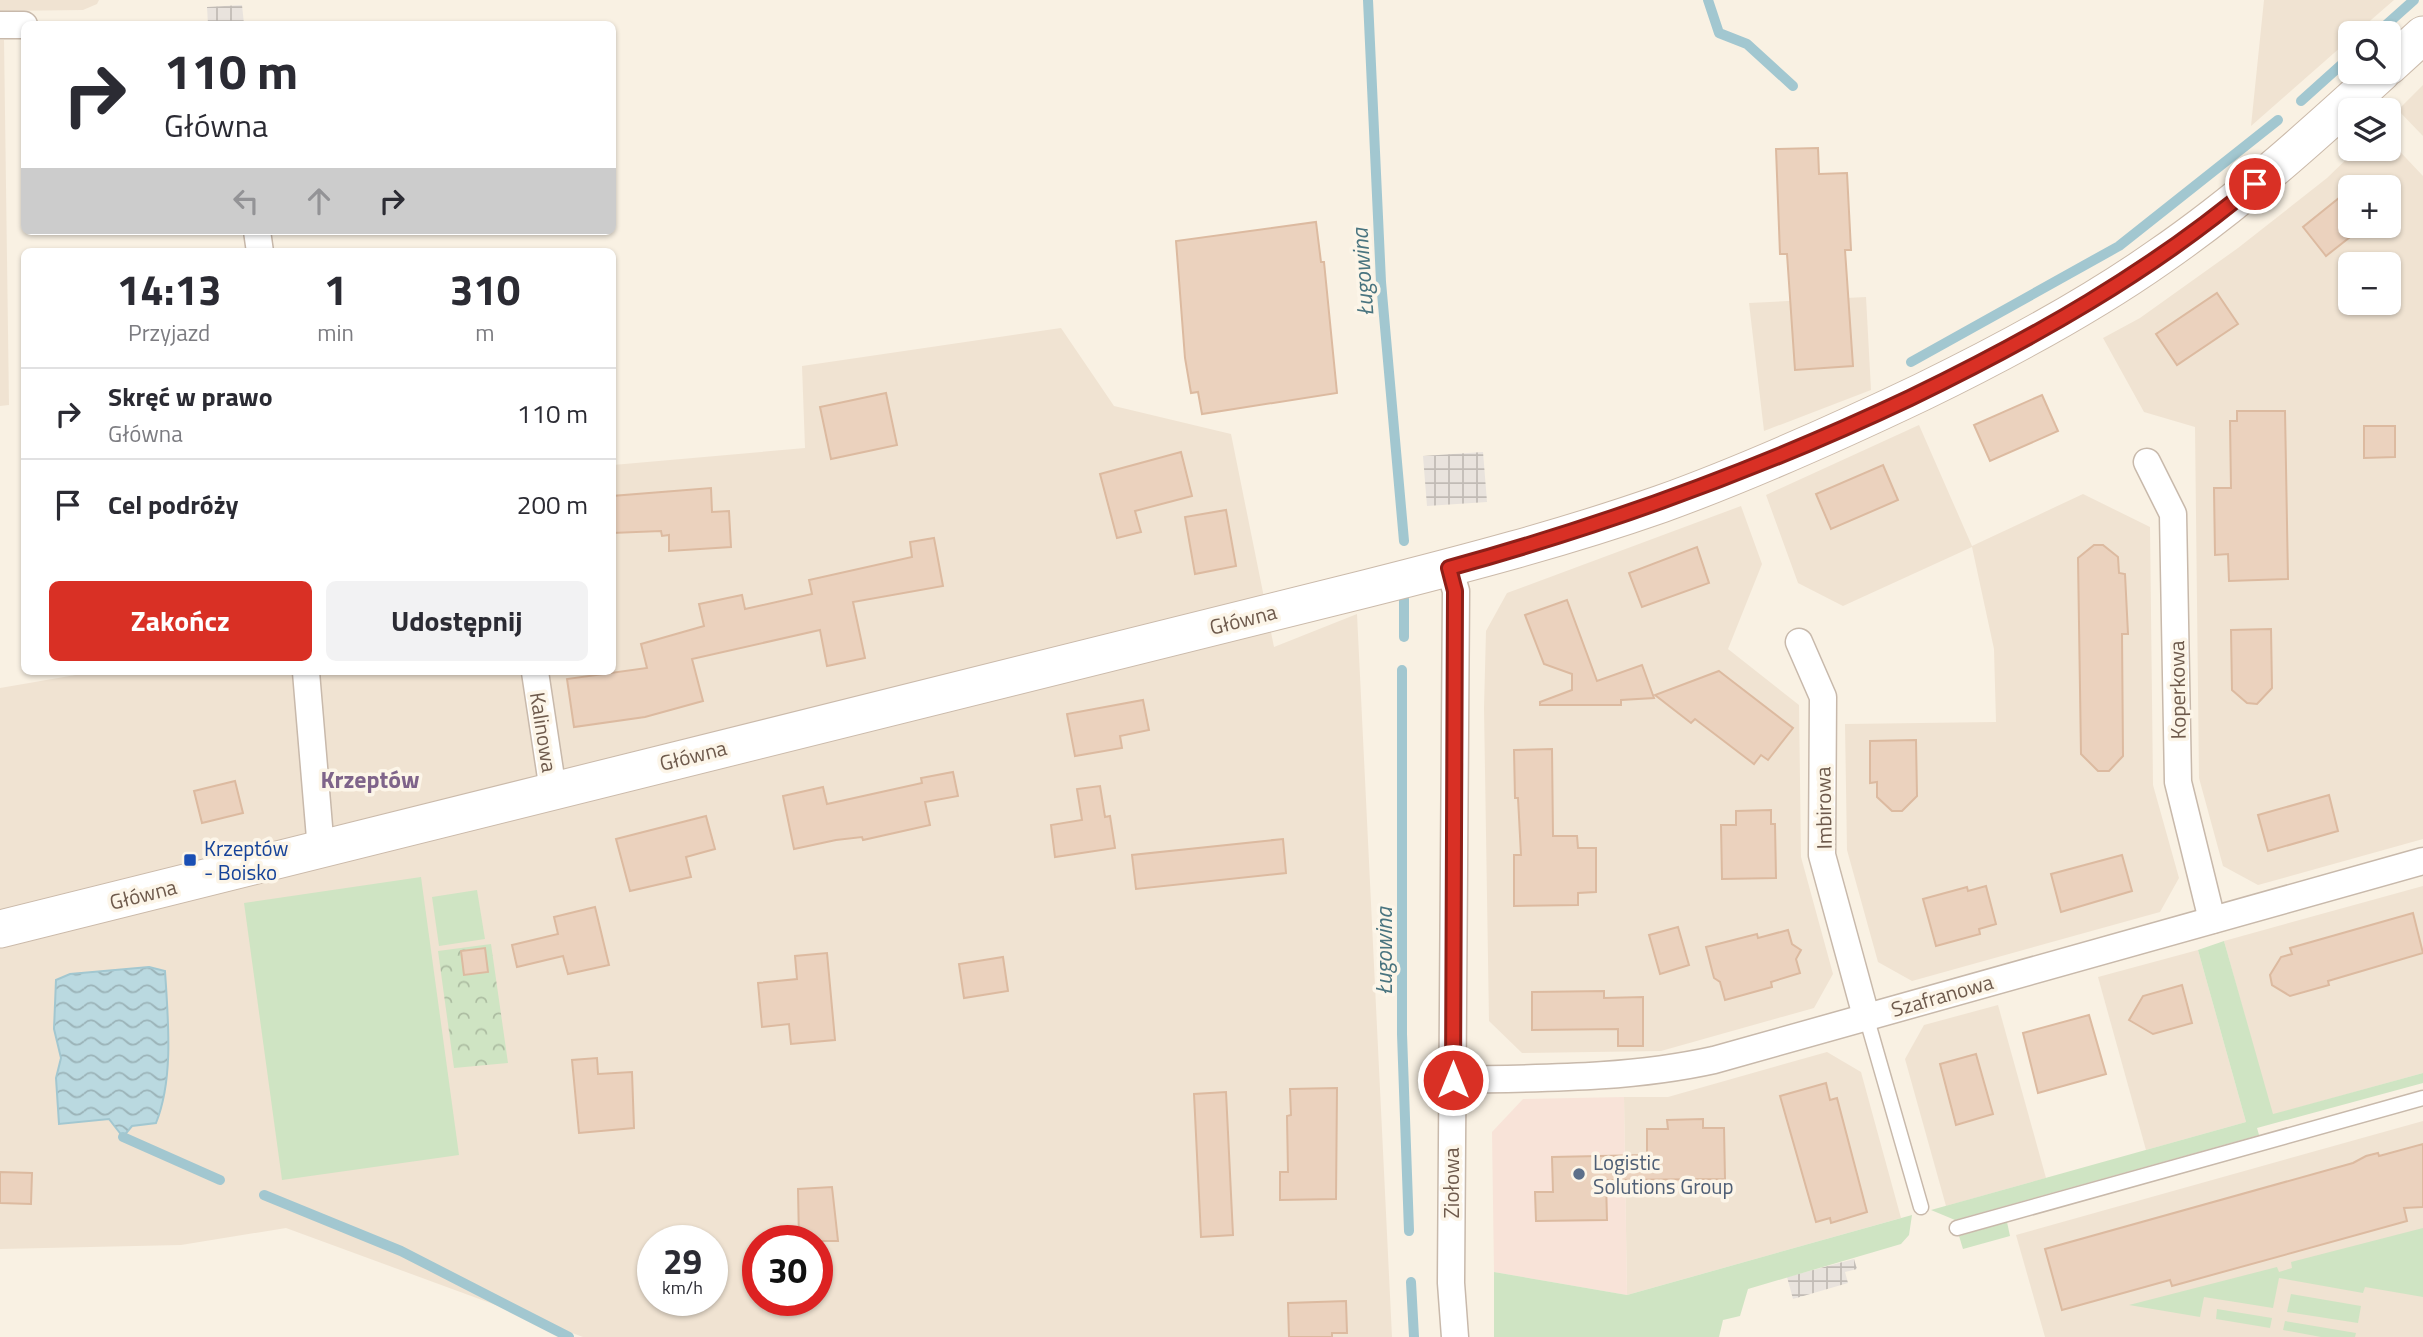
<!DOCTYPE html>
<html lang="pl">
<head>
<meta charset="utf-8">
<style>
  body { margin:0; font-family:"Titillium Web",sans-serif; background:#f2f2f3; color:#2b2b33; height:100vh; display:flex; flex-direction:column; font-size:26px; white-space:nowrap }
  * { box-sizing:border-box; margin:0 }
  p { font-size:23px; color:#7c7c81 }
  .icon { flex:none; width:38px; height:38px; fill:none; stroke:currentColor; stroke-width:2; stroke-linecap:round; stroke-linejoin:round }
  .map { position:relative; flex:1; overflow:hidden }
  .side { position:absolute; left:21px; top:248px; width:595px; height:427px; display:flex; flex-direction:column; background:#fff; border-radius:10px; box-shadow:0 2px 5px #0004 }
  .side>* { flex:none }
  .guide { position:absolute; left:21px; top:21px; width:595px; height:214px; border-radius:10px; box-shadow:0 2px 5px #0004; background:#fff; color:#2b2b33; overflow:hidden }
  .controls { position:absolute; left:2338px; top:21px; display:grid; gap:14px }
  .controls a { display:grid; place-items:center; width:63px; height:63px; border-radius:10px; background:#fff; box-shadow:0 2px 5px #0004; font-size:35px }
  .speed { position:absolute; left:637px; top:1225px; display:flex; gap:14px; font-size:35px; font-weight:700; text-align:center }
  .speed>* { display:grid; place-content:center; width:91px; height:91px; border-radius:50%; background:#fff; box-shadow:0 2px 5px #0004; line-height:1 }
  .speed small { font-size:18px; font-weight:400 }
  .speed .limit { border:10px solid #d22; background:#fff; color:#111 }
  .pin { position:absolute; display:grid; place-items:center; width:60px; height:60px; color:#fff; margin:-30px; border:4px solid #fff; border-radius:50%; box-shadow:0 2px 7px #0007 }
  .me { position:absolute; width:77px; margin:-38px; rotate:0deg; stroke-linejoin:round; filter:drop-shadow(0 0 5px #0008) }
  .turn { display:flex; align-items:center; gap:24px; height:147px; padding:0 28px; font-size:32px }
  .turn .icon { width:91px; height:91px; stroke-width:2.5 }
  .turn b { display:block; font-size:49px; line-height:60px }
  .lanes { display:flex; align-items:center; height:66px; padding:0 28px; background:#0003; justify-content:center; gap:35px; direction:ltr }
  .lanes .off { opacity:.35 }
  .eta { display:flex; justify-content:space-evenly; align-items:center; height:119px; text-align:center }
  .eta b { font-size:42px; font-weight:700; line-height:49px }
  .button { display:flex; gap:14px; margin-top:auto; padding:14px 28px }
  .button a { flex:1; height:80px; border-radius:10px; background:#d93025; color:#fff; font-size:28px; font-weight:700; line-height:80px; text-align:center }
  .button a+a { background:#f2f2f3; color:#2b2b33 }
  ul { padding:0; list-style:none }
  li { display:flex; align-items:center; gap:21px; height:91px; padding:0 28px; border-top:2px solid #e1e1e2 }
  li div { flex:1 }
  li b { display:block; font-size:26px }
  li em { font-style:normal }
  .map>svg:first-child { display:block }
  .residential { fill:#f0e3d2; fill-rule:evenodd }
  .commercial { fill:#f8e3d8 }
  .industrial { fill:url(#industrial-grid) }
  .green { fill:#cfe4c3 }
  .forest { fill:url(#forest-crowns) }
  .water { fill:url(#water-waves); stroke:#a2c7d0; stroke-width:2 }
  .lines { fill:none; stroke-linecap:round; stroke-linejoin:round }
  .stream { stroke:#a2c7d0; stroke-width:10 }
  .building { fill:#ebd2be; stroke:#dcbaa0; stroke-width:2 }
  .lane-casing { stroke:#c8b9ab; stroke-width:17 }
  .street-casing { stroke:#c8b9ab; stroke-width:29 }
  .secondary-casing { stroke:#cbbaaa; stroke-width:39 }
  .lane { stroke:#fff; stroke-width:14 }
  .street { stroke:#fff; stroke-width:26 }
  .secondary { stroke:#fff; stroke-width:37 }
  .route-casing { stroke:#8d1f18; stroke-width:18 }
  .route { stroke:#d93025; stroke-width:12 }
  .transit-dot { fill:#1a4fb4; stroke:#fcf5e8; stroke-width:2.5 }
  .service-dot { fill:#5c6f8a; stroke:#fcf5e8; stroke-width:2.5 }
  .labels { text-anchor:middle; dominant-baseline:central; stroke-width:7; stroke-linejoin:round; paint-order:stroke }
  .street-label { font-size:21px; fill:#6e5a4c; stroke:#fcf5e8 }
  .transit-label { font-size:21px; fill:#164399; stroke:#fcf5e8; text-anchor:start }
  .service-label { font-size:21px; fill:#4e5e75; stroke:#fcf5e8; text-anchor:start }
  .water-label { font-size:23px; font-style:italic; fill:#49747f; stroke:#fcf5e8 }
  .quarter-label { font-size:24px; font-weight:bold; fill:#7f648a; stroke:#fcf5e8 }
</style>
</head>
<body>
<div class="map">
<svg width="2423" height="1337" viewBox="0 0 2423 1337">
  <defs>
    <pattern id="industrial-grid" width="8" height="8" patternUnits="userSpaceOnUse" patternTransform="scale(1.75)"><rect width="8" height="8" fill="#e9e3dd"/><path d="M0 4h8M4 0v8" fill="none" stroke="#c1bbb5"/></pattern>
    <pattern id="forest-crowns" width="20" height="18" patternUnits="userSpaceOnUse" patternTransform="scale(1.75)"><rect width="20" height="18" fill="#cfe4c3"/><path d="M2 6a3 3 0 1 1 6 0M12 15a3 3 0 1 1 6 0" fill="none" stroke="#acbca1"/></pattern>
    <pattern id="water-waves" width="16" height="10" patternUnits="userSpaceOnUse" patternTransform="scale(1.75)"><rect width="16" height="10" fill="#bad9e0"/><path d="M0 5q4-4 8 0t8 0" fill="none" stroke="#9bb3b8"/></pattern>
  </defs>
  <rect width="100%" height="100%" fill="#f9f1e3"/>
  <g class="residential">
    <path d="M0 0H99L97 4 83 10 0 11Z"/>
    <path d="M2264 0H2394L2356 33H2350V39L2251 126Z"/>
    <path d="M0 40H4L9 405 0 406Z"/>
    <path d="M2423 85V136L2398 110Z"/>
    <path d="M2389 140 2423 176V839L2258 885 2223 866 2199 778 2195 427 2144 412 2103 338 2140 318 2238 248 2327 178 2357 149H2389ZM2350 187H2389V226H2350ZM2350 264H2389V303H2350Z"/>
    <path d="M1866 297 1871 390 1764 431 1749 303Z"/>
    <path d="M1061 328 1114 406 1231 434 1274 647 1357 614 1392 1337H583L286 1228 181 1245 0 1249V688L93 672H612L613 465 805 448 802 366ZM653 1241H712V1300H653ZM758 1241H817V1300H758Z"/>
    <path d="M1919 425 1972 546 2083 494 2150 527 2153 785 2179 878 2160 912 1912 981 1878 962 1847 850 1845 724 1996 722 1994 649 1972 547 1843 606 1798 583 1766 495Z"/>
    <path d="M1741 506 1762 564 1728 649 1799 705 1801 857 1833 974 1814 1008 1661 1051 1522 1053 1489 1021 1484 708 1486 631 1507 593Z"/>
    <path d="M2423 886V1073L2272 1115 2224 941Z"/>
    <path d="M2198 950 2246 1122 2146 1150 2098 977Z"/>
    <path d="M1998 1005 2046 1178 1946 1206 1905 1059 1924 1025Z"/>
    <path d="M1827 1052 1861 1072 1901 1218 1627 1295 1624 1097H1668Z"/>
    <path d="M2423 1121V1337H2045L2016 1235Z"/>
  </g>
  <path class="commercial" d="M1624 1097 1627 1295 1494 1272 1492 1132 1523 1099Z"/>
  <g class="industrial">
    <path d="M242 5 244 24H208L207 7Z"/>
    <path d="M1483 452 1487 502 1427 506 1423 456Z"/>
    <path d="M1854 1259 1857 1269 1845 1272 1848 1283 1793 1299 1787 1277Z"/>
  </g>
  <g class="green">
    <path d="M421 877 459 1155 282 1180 244 903Z"/>
    <path d="M477 890 485 939 439 946 432 897Z"/>
    <path d="M2224 941 2273 1114 2423 1073V1083L2257 1128 2259 1135 1955 1220 1931 1210 2246 1122 2198 950Z"/>
    <path d="M1912 1215 1909 1235 1901 1244 1748 1289 1740 1316 1723 1320 1719 1337H1494V1272L1627 1295Z"/>
    <path d="M2007 1222 2010 1236 1963 1249 1959 1236Z"/>
    <path d="M2423 1228V1297L2365 1287 2363 1293 2279 1278 2273 1308 2204 1297 2200 1317 2129 1305 2277 1267 2279 1272 2292 1268 2291 1262Z"/>
    <path d="M2291 1294 2361 1306 2358 1323 2287 1312Z"/>
    <path d="M2217 1309 2272 1318 2270 1328 2216 1319Z"/>
    <path d="M2285 1321 2356 1333 2355 1337H2321L2283 1330Z"/>
  </g>
  <path class="forest" d="M491 944 508 1063 454 1068 438 951Z"/>
  <path class="water" d="M149 967 165 971C168 1019 174 1078 156 1123L132 1126 123 1137 109 1119 59 1124 56 1078 61 1058 54 1029 56 980 70 974Z"/>
  <g class="lines">
    <g class="stream">
      <path d="M1368 0 1381 282 1404 541"/>
      <path d="M1708 0 1719 33 1747 44 1793 86"/>
      <path d="M2377 33 2414 0"/>
      <path d="M2301 101 2350 57"/>
      <path d="M1911 362 2119 246 2278 120"/>
      <path d="M1404 637V599"/>
      <path d="M1402 670V1034L1409 1231"/>
      <path d="M123 1137 220 1180"/>
      <path d="M264 1195 401 1251 569 1337"/>
      <path d="M1411 1282 1414 1337"/>
    </g>
  </g>
  <g class="building">
    <path d="M1818 148 1819 174 1847 173 1851 250H1845L1853 366 1795 370 1787 254H1780L1776 149Z"/>
    <path d="M2350 189V226H2364L2326 256 2303 227Z"/>
    <path d="M1316 222 1321 262H1324L1337 393 1202 414 1198 392 1191 393 1185 358 1176 241Z"/>
    <path d="M2217 293 2238 324 2177 365 2156 334Z"/>
    <path d="M886 393 897 445 831 459 820 407Z"/>
    <path d="M2042 395 2058 431 1990 461 1974 425Z"/>
    <path d="M2237 411H2285L2288 579 2229 581 2228 554 2215 555 2214 488H2231L2230 421H2237Z"/>
    <path d="M2364 426H2395V457L2364 458Z"/>
    <path d="M1181 452 1192 496 1135 511 1141 532 1117 538 1100 474Z"/>
    <path d="M1883 465 1898 500 1831 529 1816 494Z"/>
    <path d="M711 488 712 512 729 511 731 547 669 551V535L662 536 661 531 612 533V496Z"/>
    <path d="M1226 510 1236 566 1195 574 1185 517Z"/>
    <path d="M934 538 943 586 853 602 865 658 827 666 820 630 692 659 703 701 645 717 574 727 567 679 647 668 641 644 704 626 699 604 742 595 745 609 812 594 809 580 912 557 910 542Z"/>
    <path d="M2094 545H2103L2118 557 2119 573 2125 574 2128 634H2122L2123 756 2109 771H2098L2081 754 2078 558Z"/>
    <path d="M1697 547 1709 583 1642 607 1629 573Z"/>
    <path d="M1567 600 1597 681 1642 665 1654 698 1621 700V705H1540V702L1572 690V674L1544 664 1525 615Z"/>
    <path d="M2271 629 2272 688 2257 704 2247 703 2232 690 2231 630Z"/>
    <path d="M1719 671 1793 728 1768 760 1761 755 1754 764 1695 719 1691 723 1655 695Z"/>
    <path d="M1143 700 1149 730 1120 736 1122 748 1075 756 1067 714Z"/>
    <path d="M1916 740 1917 796 1902 811H1892L1877 797V782L1870 783V741Z"/>
    <path d="M1552 749 1553 836H1577L1578 848H1596V892L1578 893V905L1514 906V855H1521L1518 798H1515L1514 750Z"/>
    <path d="M953 772 958 796 925 802 930 825 863 840 862 837 836 840 794 849 783 796 823 787 827 804 922 783 921 778Z"/>
    <path d="M235 781 243 813 202 823 194 791Z"/>
    <path d="M1100 786 1105 817 1110 816 1115 848 1055 857 1051 825 1082 820 1077 789Z"/>
    <path d="M2329 795 2338 831 2268 851 2258 815Z"/>
    <path d="M1771 810V824H1775L1776 878 1722 879 1721 825H1736V811Z"/>
    <path d="M706 816 715 849 686 857 691 877 630 891 616 839Z"/>
    <path d="M1283 839 1286 873 1136 889 1132 855Z"/>
    <path d="M2122 855 2132 891 2061 912 2051 874Z"/>
    <path d="M1986 886 1996 924 1979 929 1980 934 1936 946 1923 899 1967 887 1968 891Z"/>
    <path d="M595 907 609 965 568 974 563 956 517 967 512 945 558 934 554 917Z"/>
    <path d="M2413 913 2423 953 2328 981 2329 985 2290 996 2272 985 2270 975 2281 957 2292 954 2290 948Z"/>
    <path d="M1678 927 1689 965 1660 974 1649 935Z"/>
    <path d="M1788 930 1792 944 1801 950 1796 959 1800 973 1771 982 1772 987 1725 1000 1720 982 1714 978 1706 947 1757 934 1758 938Z"/>
    <path d="M485 948 488 972 464 975 461 951Z"/>
    <path d="M827 953 835 1040 791 1044 789 1024 762 1027 758 983 797 979 795 956Z"/>
    <path d="M1003 957 1008 991 964 998 959 964Z"/>
    <path d="M2182 985 2192 1023 2153 1034 2129 1020 2143 996Z"/>
    <path d="M1604 991V998L1643 997V1046H1618V1029L1532 1030V992Z"/>
    <path d="M2089 1015 2106 1074 2038 1093 2023 1033Z"/>
    <path d="M1976 1054 1993 1114 1956 1125 1940 1064Z"/>
    <path d="M597 1058 598 1074 632 1072 634 1128 579 1133 572 1060Z"/>
    <path d="M1826 1083 1830 1100 1837 1098 1867 1212 1831 1223 1830 1218 1816 1222 1780 1096Z"/>
    <path d="M1337 1088 1336 1199 1280 1200V1172H1288L1287 1116 1291 1115 1290 1089Z"/>
    <path d="M1226 1092 1233 1235 1201 1237 1194 1094Z"/>
    <path d="M1703 1119V1128H1724L1725 1179 1606 1180 1607 1220 1536 1221 1535 1192H1553L1552 1157 1647 1155V1129H1668L1667 1120Z"/>
    <path d="M2423 1144V1207L2404 1208 2407 1221 2172 1286 2170 1280 2062 1310 2045 1249 2353 1163 2366 1156 2378 1153 2379 1156Z"/>
    <path d="M0 1172 32 1173 31 1204 0 1203Z"/>
    <path d="M832 1187 838 1241H799L798 1189Z"/>
    <path d="M1346 1301 1347 1333H1332V1337H1289L1288 1303Z"/>
  </g>
  <g class="lines">
    <g class="lane-casing">
      <g id="lane">
        <path d="M1866 1016 1921 1207"/>
        <path d="M1957 1228 2423 1098"/>
      </g>
    </g>
    <g class="street-casing">
      <g id="street">
        <path d="M0 25H24"/>
        <path d="M257 231 260 252"/>
        <path d="M2147 462 2173 514 2178 782 2212 920"/>
        <path d="M1449 568 1456 591 1451 1283 1455 1337"/>
        <path d="M1799 642 1823 697 1822 855 1866 1016"/>
        <path d="M306 672 321 850"/>
        <path d="M535 672 553 791"/>
        <path d="M1453 1080C1541 1078 1628 1079 1714 1060L2423 861"/>
      </g>
    </g>
    <g class="secondary-casing">
      <g id="secondary">
        <path d="M2389 66 2423 35"/>
        <path d="M0 929 1365 589C1464 564 1564 538 1661 504 1750 472 1836 433 1922 392 2004 352 2085 309 2159 257 2239 202 2311 137 2382 72"/>
      </g>
    </g>
    <use href="#lane" class="lane"/>
    <use href="#street" class="street"/>
    <use href="#secondary" class="secondary"/>
  </g>
  <g class="lines">
    <g class="route-casing">
      <path id="route" d="M1453 1080 1455 591 1449 568C1609 524 1760 469 1910 398 2032 339 2151 272 2255 184"/>
    </g>
    <use href="#route" class="route"/>
  </g>
  <rect class="transit-dot" x="183" y="853" width="14" height="14" rx="3.5"/>
  <circle class="service-dot" cx="1579" cy="1174" r="7"/>
  <g class="labels">
    <g class="street-label">
      <text transform="translate(1243 619) rotate(-14)">Główna</text>
      <text transform="translate(2177 690) rotate(-91)">Koperkowa</text>
      <text transform="translate(544 732) rotate(81)">Kalinowa</text>
      <text transform="translate(693 755) rotate(-14)">Główna</text>
      <text transform="translate(1823 808) rotate(-91)">Imbirowa</text>
      <text transform="translate(143 894) rotate(-14)">Główna</text>
      <text transform="translate(1942 995) rotate(-16)">Szafranowa</text>
      <text transform="translate(1451 1183) rotate(-90)">Ziołowa</text>
    </g>
    <g class="transit-label">
      <text x="204" y="848">Krzeptów<tspan x="204" dy="24">- Boisko</tspan></text>
    </g>
    <g class="service-label">
      <text x="1593" y="1162">Logistic<tspan x="1593" dy="24">Solutions Group</tspan></text>
    </g>
    <g class="water-label">
      <text transform="translate(1362 272) rotate(-94)">Ługowina</text>
      <text transform="translate(1383 951) rotate(-90)">Ługowina</text>
    </g>
    <g class="quarter-label">
      <text x="370" y="779">Krzeptów</text>
    </g>
  </g>
</svg>
<div class="controls">
<a><svg class="icon" aria-label="search" viewBox="0 0 24 24"><circle cx="10" cy="10" r="6"/><path d="M15 15l6 6"/></svg></a>
<a><svg class="icon" aria-label="layers" viewBox="0 0 24 24"><path d="M12 4l9 5-9 5-9-5zM3 14l9 5 9-5"/></svg></a>
<a>+</a>
<a>−</a>
</div>
<div class="speed"><div>29<small>km/h</small></div><div class="limit">30</div></div>
<div class="pin" style="left:2255px;top:184px;background:#d93025"><svg class="icon" aria-label="arrive" viewBox="0 0 24 24"><path d="M6 21V4h12l-3 4 3 4H6"/></svg></div>
<svg class="me" style="left:1453px;top:1080px" viewBox="-20 -20 40 40"><circle r="17" fill="#d93025" stroke="#fff" stroke-width="3"/><path d="M0-11L8 9 0 5-8 9z" fill="#fff"/></svg>
<div class="guide">
<div class="turn"><svg class="icon" aria-label="right" viewBox="0 0 24 24"><path d="M7 20v-9h11M14 6l5 5-5 5"/></svg><div><b>110 m</b>Główna</div></div>
<div class="lanes"><svg class="icon off" aria-label="left" viewBox="0 0 24 24"><path d="M17 20v-9H6M10 6l-5 5 5 5"/></svg><svg class="icon off" aria-label="ahead" viewBox="0 0 24 24"><path d="M12 20V5M6 11l6-6 6 6"/></svg><svg class="icon" aria-label="right" viewBox="0 0 24 24"><path d="M7 20v-9h11M14 6l5 5-5 5"/></svg></div>
</div>
<section class="side">
<div class="eta">
<div><b>14:13</b><p>Przyjazd</p></div>
<div><b>1</b><p>min</p></div>
<div><b>310</b><p>m</p></div>
</div>
<ul>
<li><svg class="icon" aria-label="right" viewBox="0 0 24 24"><path d="M7 20v-9h11M14 6l5 5-5 5"/></svg><div><b>Skręć w prawo</b><p>Główna</p></div><em>110 m</em></li>
<li><svg class="icon" aria-label="arrive" viewBox="0 0 24 24"><path d="M6 21V4h12l-3 4 3 4H6"/></svg><div><b>Cel podróży</b></div><em>200 m</em></li>
</ul>
<div class="button"><a>Zakończ</a><a>Udostępnij</a></div>
</section>
</div>
</body>
</html>
